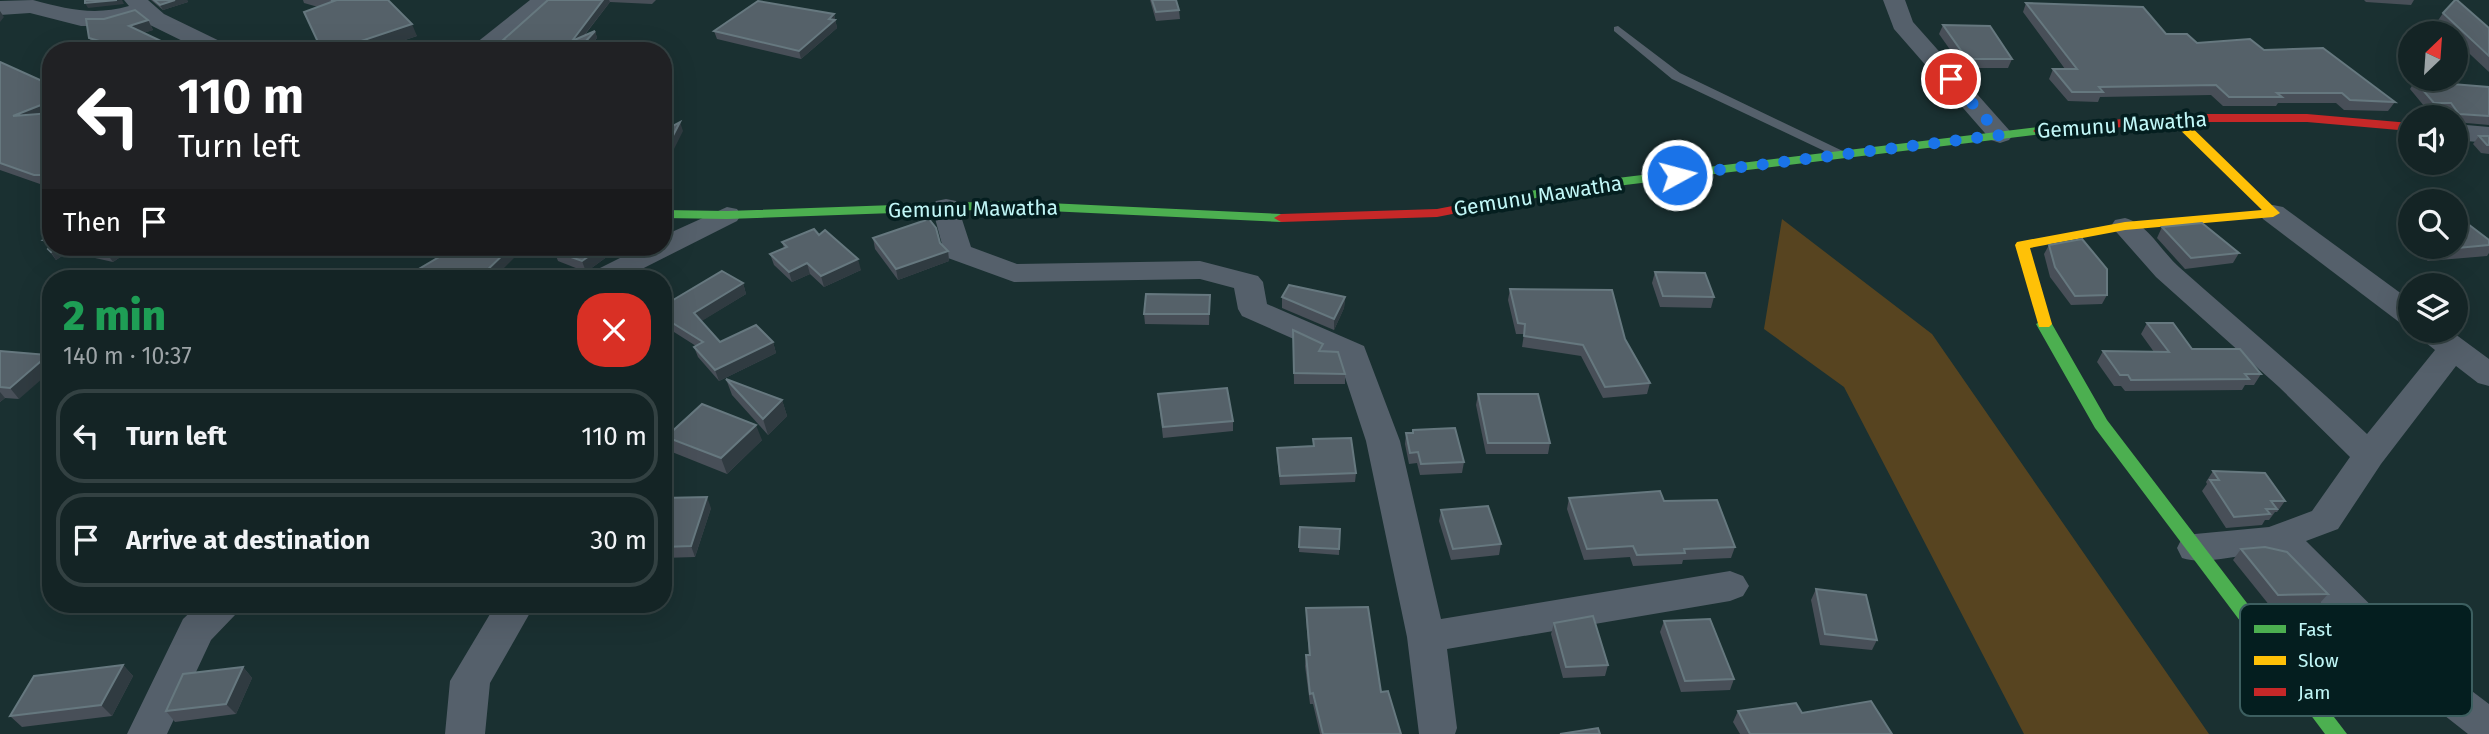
<!DOCTYPE html>
<html lang="en">
<head>
<meta charset="utf-8">
<style>
  body { margin:0; font-family:"Fira Sans",sans-serif; background:#1d2c2d; color:#f1f3f6; height:100vh; display:flex; flex-direction:column; font-size:26px; white-space:nowrap }
  * { box-sizing:border-box; margin:0 }
  p { font-size:23px; color:#9da4a7 }
  .icon { flex:none; width:38px; height:38px; fill:none; stroke:currentColor; stroke-width:2; stroke-linecap:round; stroke-linejoin:round }
  .map { position:relative; flex:1; overflow:hidden }
  .sheet { position:absolute; left:42px; top:270px; width:630px; height:343px; display:flex; flex-direction:column; background:#142425; border-radius:28px; box-shadow:0 7px 28px #0002,0 0 0 2px #334142 }
  .sheet>* { flex:none }
  .hud { position:absolute; left:42px; top:42px; width:630px; height:214px; border-radius:28px; box-shadow:0 7px 28px #0002,0 0 0 2px #334142; background:#202124; color:#fff; overflow:hidden }
  .needle { width:46px; rotate:25deg }
  .buttons { position:absolute; left:2398px; top:21px; display:grid; gap:14px }
  .buttons a { display:grid; place-items:center; width:70px; height:70px; border-radius:50%; background:#142425; box-shadow:0 7px 28px #0002,0 0 0 2px #334142; font-size:35px }
  .pin { position:absolute; display:grid; place-items:center; width:60px; height:60px; color:#fff; margin:-30px; border:4px solid #fff; border-radius:50%; box-shadow:0 2px 7px #0007 }
  .me { position:absolute; width:77px; margin:-38px; rotate:83deg; stroke-linejoin:round; filter:drop-shadow(0 0 5px #0008) }
  .turn { display:flex; align-items:center; gap:24px; height:147px; padding:0 21px; font-size:32px }
  .turn .icon { width:91px; height:91px; stroke-width:2.5 }
  .turn b { display:block; font-size:49px; line-height:60px }
  .then { display:flex; align-items:center; height:66px; padding:0 21px; background:#0003; gap:14px; font-size:26px }
  .round { display:grid; place-items:center; flex:none; width:74px; height:74px; border-radius:28px; background:#1d2c2d }
  .headline { display:flex; align-items:center; justify-content:space-between; height:119px; padding:0 21px }
  h1 { font-size:42px; font-weight:800; line-height:52px; color:#1e9e55 }
  ul { padding:0; list-style:none }
  li { display:flex; align-items:center; gap:21px; height:94px; margin:0 14px 10px; padding:0 7px; border:4px solid #334142; border-radius:28px }
  li div { flex:1 }
  li b { display:block; font-size:26px }
  li em { font-style:normal }
  .map>svg:first-child { display:block }
  .green { fill:#574420 }
  .lines { fill:none; stroke-linecap:round; stroke-linejoin:round }
  .lane { fill:#55606b; fill-rule:evenodd }
  .street { fill:#55606b; fill-rule:evenodd }
  .fast { fill:#4caf50; fill-rule:evenodd }
  .slow { fill:#ffc107; fill-rule:evenodd }
  .jam { fill:#c62828; fill-rule:evenodd }
  .wall { fill:#484f58 }
  .shaded-wall { fill:#303b41 }
  .building { fill:#556169; stroke:#66787f; stroke-width:2 }
  .route { stroke:#1a73e8; stroke-width:12; stroke-dasharray:0 21.6 }
  .labels { text-anchor:middle; dominant-baseline:central; stroke-width:7; stroke-linejoin:round; paint-order:stroke }
  .street-label { font-size:21px; fill:#c1f7f7; stroke:#041e1f }
  .key { fill:#041e1f; stroke:#3d5f60; stroke-width:2 }
  .key-label { font-size:19px; fill:#c1f7f7 }
</style>
</head>
<body>
<div class="map">
<svg width="2489" height="734" viewBox="0 0 2489 734">
  <rect width="100%" height="100%" fill="#1a3031"/>
  <path class="green" d="M1782 219 1932 334 2209 734H2024L1844 387 1764 329Z"/>
  <g class="lines">
    <path class="lane" d="M1618 26 1680 73 1849 154 1847 157H1837L1672 79 1614 31V27Z"/>
    <g class="street">
      <path d="M33 0C67 9 94 16 129 6L124 0H148L164 14 230 46 234 51H203L148 24 141 17 109 26H81L30 13 0 15V1Z"/>
      <path d="M530 0H554L501 48 496 51H466Z"/>
      <path d="M1883 0H1905L1913 22 2009 130 2013 135 2009 140 2000 143 1991 140 1894 29Z"/>
      <path d="M2455 124 2489 127V143L2455 140Z"/>
      <path d="M946 199 956 201 971 247 1017 264 1200 261 1258 276 1263 282 1267 304 1364 346 1400 441 1441 619 1730 571 1743 576 1749 586 1743 596 1730 601 1447 649 1457 728 1455 734H1419L1407 637 1366 441 1339 359 1242 316 1238 309 1234 288 1200 279 1014 282 948 258 944 252 932 207 936 201Z"/>
      <path d="M2273 205 2283 207 2410 300V325L2399 322 2263 219 2259 213 2263 207Z"/>
      <path d="M727 207 737 209 741 215 737 221 624 278H587L592 272 642 247H663V236Z"/>
      <path d="M2125 218C2147 223 2162 252 2179 267 2242 323 2306 376 2367 434L2435 350 2420 338 2416 331H2451L2489 359V386L2478 383 2456 366 2381 464 2338 529 2306 541 2411 645 2489 704V734H2468L2383 667 2280 561C2250 545 2214 568 2182 558L2177 548 2182 538 2195 534 2269 527 2312 511 2350 457 2279 387 2156 277 2111 226 2115 220Z"/>
      <path d="M199 604H241L235 615 211 640 167 734H127L183 619Z"/>
      <path d="M496 604H535L490 683 485 734H445L450 681Z"/>
    </g>
    <g class="fast">
      <path d="M2039 127 2043 128V134L1568 192 1473 210 1466 206 1473 202 1568 184Z"/>
      <path d="M1005 201 1281 214 1288 218 1281 222 1005 209 727 219 663 218V210L727 211Z"/>
      <path d="M2044 319 2052 324 2107 420 2347 734H2325L2095 428 2036 324Z"/>
    </g>
    <path class="slow" d="M2175 114 2179 115 2280 213 2273 217 2125 230 2030 248 2052 324 2049 327H2039L2015 245 2017 242 2125 222 2262 210 2171 121 2169 118Z"/>
    <g class="jam">
      <path d="M2175 114H2307L2410 123V131L2307 122H2175L2039 135 2033 131 2039 127Z"/>
      <path d="M1473 202 1480 206 1478 209 1437 217 1281 222 1274 218 1281 214 1437 209Z"/>
    </g>
  </g>
  <g class="wall">
    <path d="M151 0H187L188 2 163 10Z"/>
    <path d="M303 0H388L417 36 387 46 399 48 400 51H299L318 42V7L304 3Z"/>
    <path d="M548 0H656L652 4 610 2 584 36 595 31 597 38 586 51H522L506 47 503 40Z"/>
    <path d="M1150 0H1176L1179 10 1180 19 1156 21Z"/>
    <path d="M2364 0H2414L2411 5 2366 2Z"/>
    <path d="M2026 3 2166 34 2197 43 2264 50 2395 102 2388 111 2344 110 2336 103H2278L2276 106H2223L2211 95 2100 97 2098 102 2068 101 2049 79 2053 69H2065L2023 12Z"/>
    <path d="M2443 13 2489 28V72L2455 40V33H2449L2437 22Z"/>
    <path d="M834 14 837 28 801 59 717 39 714 31Z"/>
    <path d="M148 20 153 30 143 33 182 51H93L89 45 93 43 89 38Z"/>
    <path d="M1943 25 2012 59 2008 68H1963L1939 34Z"/>
    <path d="M0 62 47 113H51V184H40L0 170Z"/>
    <path d="M2415 81 2489 87V125L2455 122V117H2450L2445 112H2429L2410 89Z"/>
    <path d="M2479 136H2489V154L2481 153 2473 144Z"/>
    <path d="M2162 227 2239 253 2233 263 2185 269 2157 238Z"/>
    <path d="M2409 229H2410V246L2402 240Z"/>
    <path d="M51 235V247H135L113 262 68 252 56 260 48 249 49 248 43 240Z"/>
    <path d="M819 235 861 270 824 287 810 274 792 282 774 265 770 254 784 248 782 242Z"/>
    <path d="M873 238 940 243 948 251 949 261 898 280 875 249Z"/>
    <path d="M2489 240V253L2487 256 2428 261 2410 247H2455Z"/>
    <path d="M2049 245 2107 295 2102 304 2071 305 2050 277 2044 254Z"/>
    <path d="M340 247H370L361 253Z"/>
    <path d="M619 248 586 272 558 261 554 251Z"/>
    <path d="M1655 272 1714 297 1711 308 1660 307 1652 283Z"/>
    <path d="M743 283 746 294 701 321 720 342H773L776 353 719 381 698 357 694 347 696 346 663 325V306Z"/>
    <path d="M1510 289 1625 339 1650 383 1647 394 1603 398 1581 356 1522 347 1524 334H1516L1508 300Z"/>
    <path d="M1210 295 1209 325 1145 324 1144 314Z"/>
    <path d="M1282 297H1345L1344 308 1334 330 1282 308Z"/>
    <path d="M2147 323 2192 349 2261 374 2254 385H2245L2242 390 2125 391 2121 386H2114L2097 362 2103 351 2154 352 2141 334Z"/>
    <path d="M1293 330 1322 351 1345 374V384H1294Z"/>
    <path d="M0 351 19 399 5 398 0 402Z"/>
    <path d="M726 379 782 400 787 416 768 435 732 395Z"/>
    <path d="M1158 394 1233 421V431L1163 438Z"/>
    <path d="M1478 394 1550 443 1548 454H1486L1476 405Z"/>
    <path d="M1413 430 1464 462 1462 473 1420 475 1417 463 1409 464 1405 444 1406 433H1412Z"/>
    <path d="M666 437 762 440 727 474 672 452Z"/>
    <path d="M1313 439 1356 473 1355 482 1280 485 1277 457V448L1313 446Z"/>
    <path d="M2213 471 2285 501 2277 512H2275L2269 520H2265L2262 525 2226 528 2202 491 2207 484 2206 482Z"/>
    <path d="M663 498 711 508 695 557 663 558Z"/>
    <path d="M1569 498 1664 501 1735 547 1731 558 1683 560 1682 564 1633 566 1630 557 1584 560 1567 509Z"/>
    <path d="M1441 510 1501 544 1499 555 1451 560 1439 521Z"/>
    <path d="M1300 527 1340 529 1339 555 1299 552Z"/>
    <path d="M2241 549 2328 594 2319 604 2270 606 2233 560Z"/>
    <path d="M1816 589 1877 640 1872 650 1820 645 1811 600Z"/>
    <path d="M1306 608 1381 692 1401 734H1320L1313 704H1310L1305 666 1306 655H1309L1306 619Z"/>
    <path d="M1664 621 1734 679 1730 690 1681 692 1660 632Z"/>
    <path d="M1554 623 1608 665 1605 676 1563 678 1551 634Z"/>
    <path d="M123 665 133 676 112 716 22 727 10 716Z"/>
    <path d="M243 667 252 678 236 714 175 722 166 711Z"/>
    <path d="M1738 711 1802 713 1892 734H1740L1733 722Z"/>
  </g>
  <g class="shaded-wall">
    <path d="M122 0 124 4 88 8 85 3Z"/>
    <path d="M175 0H187L188 2 163 10 160 5Z"/>
    <path d="M603 0H609L610 2 574 48 572 41Z"/>
    <path d="M0 11 4 17 0 22Z"/>
    <path d="M834 14 837 28 801 59 799 51Z"/>
    <path d="M148 20 153 30 134 36 129 26Z"/>
    <path d="M412 24 417 36 372 51 364 40Z"/>
    <path d="M595 31 597 38 586 51H577Z"/>
    <path d="M51 101V112L19 125 13 116Z"/>
    <path d="M680 122 683 131 663 171V155Z"/>
    <path d="M58 247H64L68 252 56 260 51 252Z"/>
    <path d="M117 247H135L113 262 107 254Z"/>
    <path d="M358 247H370L361 253Z"/>
    <path d="M511 247H525L494 278H479Z"/>
    <path d="M602 247H619V248L586 272 582 261Z"/>
    <path d="M948 251 949 261 898 280 896 269Z"/>
    <path d="M858 259 861 270 824 287 821 276Z"/>
    <path d="M807 263 810 274 792 282 789 272Z"/>
    <path d="M743 283 746 294 697 324 694 313Z"/>
    <path d="M1345 297 1344 308 1334 330V319Z"/>
    <path d="M773 342 776 353 719 381 715 370Z"/>
    <path d="M48 355 51 359V371L19 399 10 388Z"/>
    <path d="M0 392 5 398 0 402Z"/>
    <path d="M782 400 787 416 768 435 763 419Z"/>
    <path d="M756 425 762 440 727 474 721 458Z"/>
    <path d="M707 497 711 508 695 557 691 546Z"/>
    <path d="M123 665 133 676 112 716 101 705Z"/>
    <path d="M243 667 252 678 236 714 226 704Z"/>
  </g>
  <g class="building">
    <path d="M85 0H117L85 3Z"/>
    <path d="M154 0H175L160 5Z"/>
    <path d="M331 0H388L412 24 364 40 399 48 395 51H299L318 42 304 12 334 1Z"/>
    <path d="M548 0H603L572 41 595 31 577 51H547L503 40Z"/>
    <path d="M1152 0H1176L1179 10 1156 12Z"/>
    <path d="M2455 0H2457L2489 28V56L2443 13Z"/>
    <path d="M758 1 834 14 829 19 835 20 799 51 714 31Z"/>
    <path d="M2026 3 2143 7 2166 34H2187L2197 43 2250 39 2264 50 2323 48 2395 102 2350 100 2342 93H2277L2282 97H2229L2216 85 2099 87 2103 92H2072L2053 69H2077Z"/>
    <path d="M135 10 148 20 129 26 182 51H103L89 45 99 41 89 38 86 19H104Z"/>
    <path d="M1943 25 1990 26 2012 59H1967Z"/>
    <path d="M0 62 51 85V101L13 116 51 113V175H34L0 163Z"/>
    <path d="M2415 81 2489 87V116L2459 114 2451 103H2434Z"/>
    <path d="M680 122 663 155V131Z"/>
    <path d="M2479 136H2489V145H2487Z"/>
    <path d="M929 219 936 228 940 243 948 251 896 269 873 238Z"/>
    <path d="M2202 223 2239 253 2191 258 2162 227Z"/>
    <path d="M2468 224 2489 240V245L2436 250 2432 247H2455V225Z"/>
    <path d="M814 229 819 235 825 230 858 259 821 276 807 263 789 272 770 254 787 247 782 242Z"/>
    <path d="M51 235V242L43 240Z"/>
    <path d="M2082 239 2107 269V295L2075 296 2055 267 2049 245Z"/>
    <path d="M51 246V247H58L51 252 48 249Z"/>
    <path d="M75 247H117L107 254Z"/>
    <path d="M456 247H511L479 278H411L407 276Z"/>
    <path d="M560 247H602L582 261 554 251Z"/>
    <path d="M722 271 743 283 694 313 720 342 756 325 773 342 715 370 694 347 703 342 663 317V306Z"/>
    <path d="M1655 272 1705 273 1714 297 1663 296Z"/>
    <path d="M1289 285 1345 297 1334 319 1282 297Z"/>
    <path d="M1510 289 1612 290 1625 339 1650 383 1605 387 1583 345 1524 336 1525 324 1518 323Z"/>
    <path d="M1146 294 1210 295 1209 314H1144Z"/>
    <path d="M2147 323H2173L2192 349H2240L2261 374H2245L2249 379 2131 380 2128 375H2120L2103 351 2169 352Z"/>
    <path d="M1293 330 1323 344 1319 351 1338 352 1345 374 1294 373Z"/>
    <path d="M0 351 48 355 10 388 0 387Z"/>
    <path d="M726 379 782 400 763 419Z"/>
    <path d="M1227 388 1233 421 1163 427 1158 394Z"/>
    <path d="M1478 394H1538L1550 443H1488Z"/>
    <path d="M702 404 756 425 721 458 666 437Z"/>
    <path d="M1455 428 1464 462 1421 464 1418 452 1410 453 1406 433H1413V430Z"/>
    <path d="M1351 438 1356 473 1280 476 1277 448 1314 446 1313 439Z"/>
    <path d="M2213 471 2265 473 2285 501H2271L2277 509H2266L2270 514 2234 517 2210 480H2219Z"/>
    <path d="M1660 491 1664 501 1717 500 1735 547 1684 549 1685 553 1637 555 1633 546 1587 549 1569 498Z"/>
    <path d="M707 497 691 546 663 547V498Z"/>
    <path d="M1488 506 1501 544 1453 549 1441 510Z"/>
    <path d="M1300 527 1340 529 1339 549 1299 547Z"/>
    <path d="M2265 547 2287 552 2328 594 2278 595 2241 549Z"/>
    <path d="M1816 589 1866 595 1877 640 1825 634Z"/>
    <path d="M1368 607 1381 692 1388 691 1401 734H1323L1313 693 1310 694 1306 655H1310L1306 608Z"/>
    <path d="M1593 616 1608 665 1566 667 1554 623Z"/>
    <path d="M1710 619 1734 679 1685 681 1664 621Z"/>
    <path d="M123 665 101 705 10 716 34 676Z"/>
    <path d="M243 667 226 704 166 711 183 674Z"/>
    <path d="M1871 701 1892 734H1750L1738 711 1796 703 1802 713Z"/>
    <path d="M1598 728 1600 734H1560Z"/>
  </g>
  <g class="lines">
    <path class="route" d="M1677 175 2000 135 1951 79"/>
  </g>
  <g class="labels">
    <g class="street-label">
      <text transform="translate(2122 125) rotate(-4)">Gemunu Mawatha</text>
      <text transform="translate(1538 196) rotate(-9)">Gemunu Mawatha</text>
      <text transform="translate(973 209) rotate(-1)">Gemunu Mawatha</text>
    </g>
  </g>
  <rect x="2240" y="604" width="232" height="112" rx="10" class="key"/>
  <rect x="2254" y="625" width="32" height="8" fill="#4caf50"/>
  <rect x="2254" y="656" width="32" height="9" fill="#ffc107"/>
  <rect x="2254" y="688" width="32" height="8" fill="#c62828"/>
  <g class="key-label">
    <text x="2298" y="636">Fast</text>
    <text x="2298" y="667">Slow</text>
    <text x="2298" y="699">Jam</text>
  </g>
</svg>
<div class="buttons">
<a><svg class="needle" viewBox="-14 -14 28 28"><path d="M0-13l5 13h-10z" fill="#e53935"/><path d="M0 13l5-13h-10z" fill="#9da4a7"/></svg></a>
<a><svg class="icon" aria-label="sound" viewBox="0 0 24 24"><path d="M4 9h4l5-4v14l-5-4H4zM17 9q2 3 0 6"/></svg></a>
<a><svg class="icon" aria-label="search" viewBox="0 0 24 24"><circle cx="10" cy="10" r="6"/><path d="M15 15l6 6"/></svg></a>
<a><svg class="icon" aria-label="layers" viewBox="0 0 24 24"><path d="M12 4l9 5-9 5-9-5zM3 14l9 5 9-5"/></svg></a>
</div>
<div class="pin" style="left:1951px;top:79px;background:#d93025"><svg class="icon" aria-label="arrive" viewBox="0 0 24 24"><path d="M6 21V4h12l-3 4 3 4H6"/></svg></div>
<svg class="me" style="left:1677px;top:175px" viewBox="-20 -20 40 40"><circle r="17" fill="#1a73e8" stroke="#fff" stroke-width="3"/><path d="M0-11L8 9 0 5-8 9z" fill="#fff"/></svg>
<div class="hud">
<div class="turn"><svg class="icon" aria-label="left" viewBox="0 0 24 24"><path d="M17 20v-9H6M10 6l-5 5 5 5"/></svg><div><b>110 m</b>Turn left</div></div>
<div class="then">Then<svg class="icon" aria-label="arrive" viewBox="0 0 24 24"><path d="M6 21V4h12l-3 4 3 4H6"/></svg></div>
</div>
<section class="sheet">
<div class="headline"><div><h1>2 min</h1><p>140 m · 10:37</p></div><a class="round" style="background:#d93025;color:#fff"><svg class="icon" aria-label="close" viewBox="0 0 24 24"><path d="M6 6l12 12M18 6L6 18"/></svg></a></div>
<ul>
<li><svg class="icon" aria-label="left" viewBox="0 0 24 24"><path d="M17 20v-9H6M10 6l-5 5 5 5"/></svg><div><b>Turn left</b></div><em>110 m</em></li>
<li><svg class="icon" aria-label="arrive" viewBox="0 0 24 24"><path d="M6 21V4h12l-3 4 3 4H6"/></svg><div><b>Arrive at destination</b></div><em>30 m</em></li>
</ul>
</section>
</div>
</body>
</html>
